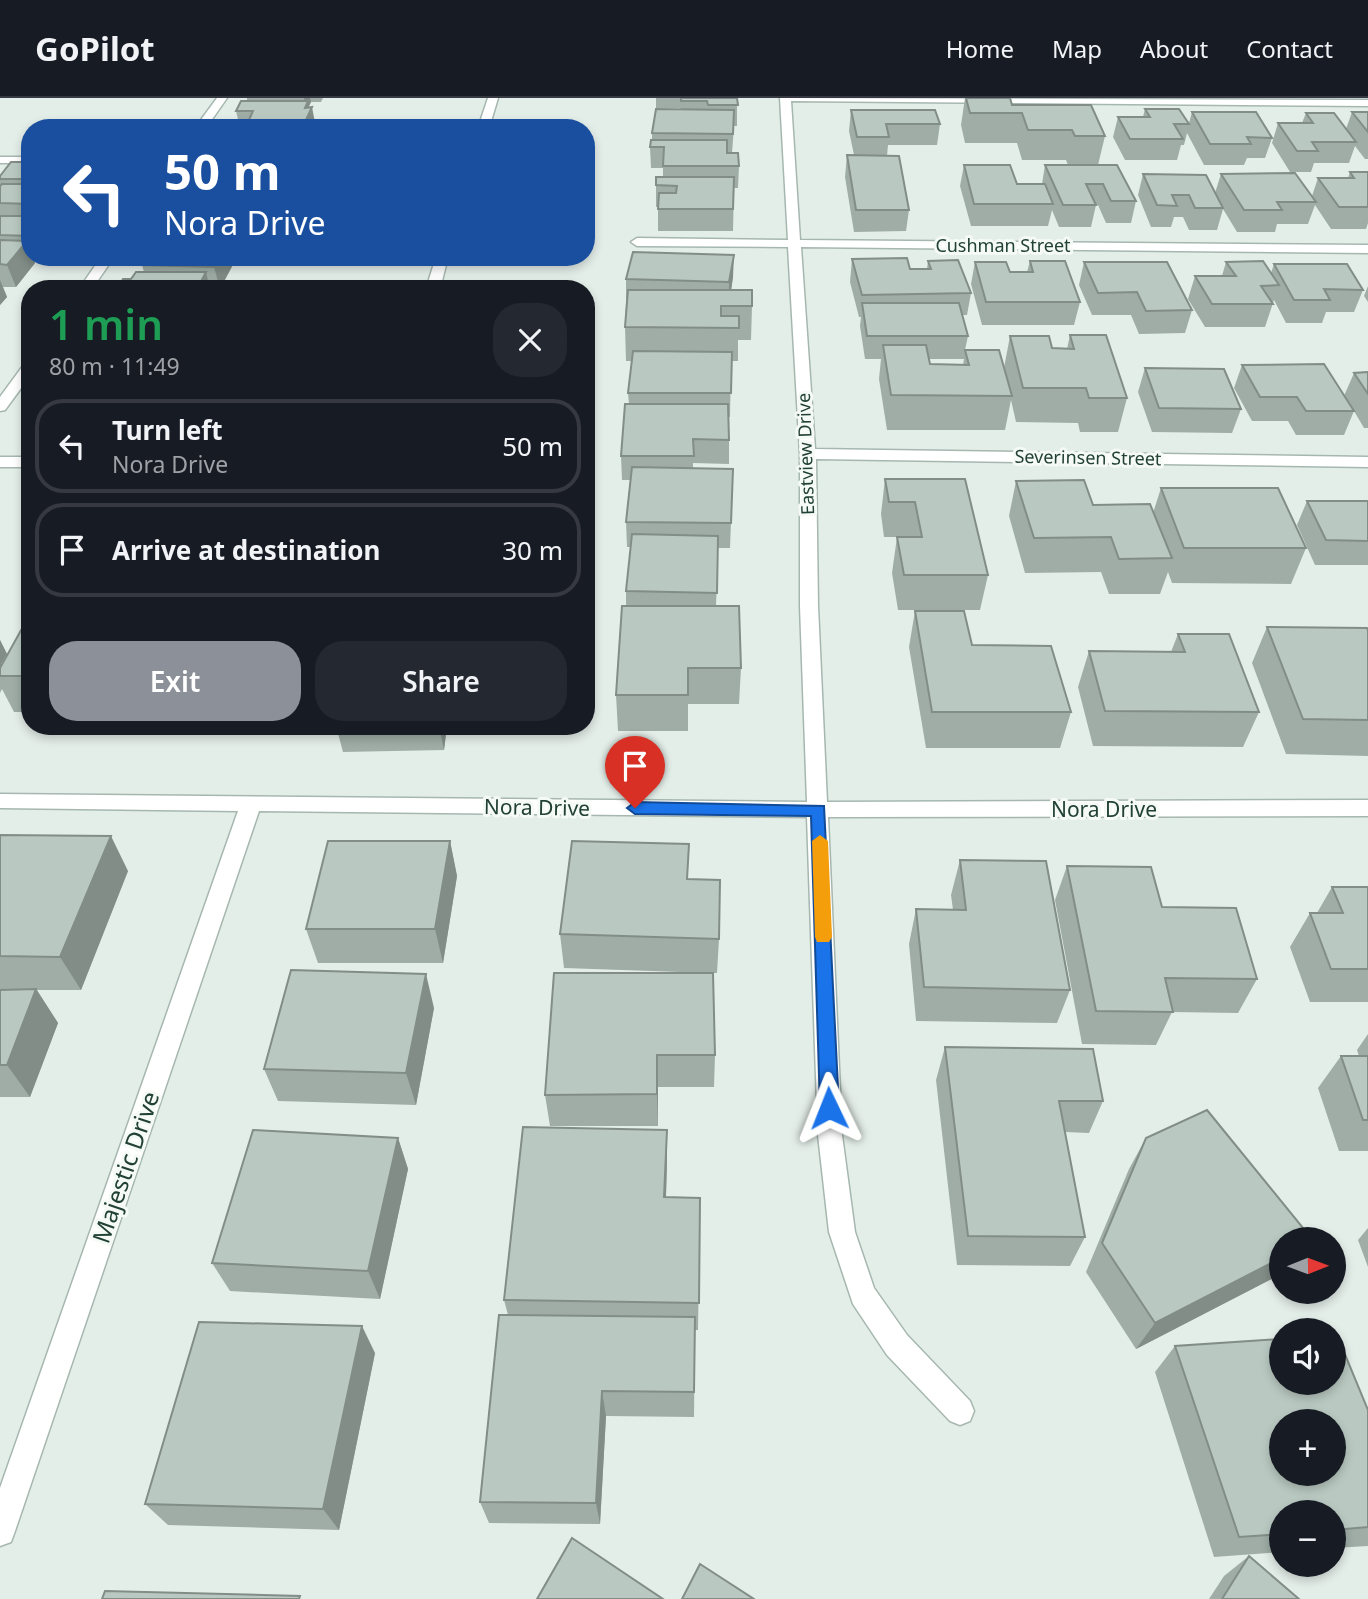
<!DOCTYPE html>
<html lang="en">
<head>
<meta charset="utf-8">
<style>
  body { margin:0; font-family:"Noto Sans",sans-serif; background:#242831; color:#f1f3f6; height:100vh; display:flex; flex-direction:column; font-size:26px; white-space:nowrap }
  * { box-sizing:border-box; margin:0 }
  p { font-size:23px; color:#9ea1a6 }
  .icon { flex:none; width:38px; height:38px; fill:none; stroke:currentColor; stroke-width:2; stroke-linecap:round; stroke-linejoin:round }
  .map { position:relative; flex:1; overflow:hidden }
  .side { position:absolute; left:21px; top:182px; width:574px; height:455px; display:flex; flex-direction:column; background:#171b24; border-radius:28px; box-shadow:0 4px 10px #0003 }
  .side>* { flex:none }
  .top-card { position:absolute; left:21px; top:21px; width:574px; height:147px; border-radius:28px; box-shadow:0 4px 10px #0003; background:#1a4fa0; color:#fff; overflow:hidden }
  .needle { width:46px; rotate:89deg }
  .fabs { position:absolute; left:1269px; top:1129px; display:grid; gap:14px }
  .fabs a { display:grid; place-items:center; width:77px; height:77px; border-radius:50%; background:#171b24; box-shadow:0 4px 10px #0003; font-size:35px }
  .pin { position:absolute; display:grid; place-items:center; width:60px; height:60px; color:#fff; margin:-72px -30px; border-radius:50% 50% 50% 0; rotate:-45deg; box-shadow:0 0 7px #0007 }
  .pin .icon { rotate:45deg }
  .me { position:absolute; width:77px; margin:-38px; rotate:358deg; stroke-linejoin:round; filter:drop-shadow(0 0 5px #0008) }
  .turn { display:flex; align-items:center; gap:24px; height:147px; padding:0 28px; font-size:32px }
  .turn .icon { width:91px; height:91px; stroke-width:2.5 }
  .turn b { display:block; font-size:49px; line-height:60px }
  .round { display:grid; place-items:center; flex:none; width:74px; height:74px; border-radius:28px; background:#242831 }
  .headline { display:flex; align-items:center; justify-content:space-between; height:119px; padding:0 28px }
  h1 { font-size:42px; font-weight:600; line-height:52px; color:#1e9e55 }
  .cta { display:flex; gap:14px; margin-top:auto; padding:14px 28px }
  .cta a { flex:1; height:80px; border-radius:28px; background:#8c9099; color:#fff; font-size:28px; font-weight:600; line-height:80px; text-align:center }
  .cta a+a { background:#242831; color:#f1f3f6 }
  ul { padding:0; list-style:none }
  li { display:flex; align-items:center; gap:21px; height:94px; margin:0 14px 10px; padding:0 14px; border:4px solid #363941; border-radius:28px }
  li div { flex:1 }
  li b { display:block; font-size:26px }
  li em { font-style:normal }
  header { display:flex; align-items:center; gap:42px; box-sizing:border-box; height:98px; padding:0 35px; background:#171b24; border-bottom:2px solid #363941 }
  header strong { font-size:33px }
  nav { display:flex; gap:38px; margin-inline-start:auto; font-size:24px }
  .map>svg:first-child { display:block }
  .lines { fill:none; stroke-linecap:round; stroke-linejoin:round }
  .minor-casing { stroke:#a6b7b0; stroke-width:3 }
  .minor { fill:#fff; fill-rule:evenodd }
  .wall { fill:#9fada6; fill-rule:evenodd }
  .shaded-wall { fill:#828d87 }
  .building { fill:#b9c9c1; stroke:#828d87; stroke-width:2; fill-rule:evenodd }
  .route { fill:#1a73e8; stroke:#114b97; stroke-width:2 }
  .slow { fill:#f59e0b }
  .labels { text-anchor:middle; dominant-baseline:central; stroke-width:6; stroke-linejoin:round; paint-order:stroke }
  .far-street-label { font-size:18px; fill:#224136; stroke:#f5faf7 }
  .street-label { font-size:21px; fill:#224136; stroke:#f5faf7 }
  .near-street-label { font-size:24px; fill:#224136; stroke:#f5faf7 }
</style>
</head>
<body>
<header>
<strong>GoPilot</strong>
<nav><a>Home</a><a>Map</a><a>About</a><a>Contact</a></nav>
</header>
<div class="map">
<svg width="1368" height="1501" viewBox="0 0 1368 1501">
  <rect width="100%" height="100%" fill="#e4eee9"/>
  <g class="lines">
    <g class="minor-casing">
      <g id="minor">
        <path d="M217 0H227L206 30H195Z"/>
        <path d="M488 0H498L489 30H478Z"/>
        <path d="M780 0 1368 2V8L791 3 800 142 1368 147V155L801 149 815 351 1368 359V369L816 361 818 508 827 704 1368 702V718L828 719 842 1037 855 1134 874 1190 907 1237 970 1303 974 1313 970 1323 960 1327 950 1323 887 1257 853 1206 829 1134 818 1037 807 719 259 713 15 1433 11 1444 0 1448V1390L238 713 0 710V696L807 704 800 508V356L788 149 637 148 631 144 637 140 788 142Z"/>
        <rect x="0" y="59" width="30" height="6"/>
        <path d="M101 159H114L92 191H79Z"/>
        <path d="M436 159H448L440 191H426Z"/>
        <path d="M30 264V278L5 312 0 313V299L25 265Z"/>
        <rect x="0" y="359" width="30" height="10"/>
      </g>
    </g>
    <use href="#minor" class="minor"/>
  </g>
  <g class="wall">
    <path d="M247 0H323L321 4H311L309 8 316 30H240L236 13 247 3Z"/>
    <path d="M656 0H737V28H734L732 55 739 68 738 90H734L733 133H658V109H656V87L663 79V70H651L650 49 652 42V35L681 10H656Z"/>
    <path d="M965 0H1010L1012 7 1105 38 1098 67 1136 103 1131 125H1106L1098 107H1096L1091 129H1059L1052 112 1048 128H971L960 88 964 67 1017 86H1042L1045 67H1068L1066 62H1022L1017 45H965L961 27Z"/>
    <path d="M1145 11 1189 25 1192 14 1272 40 1265 60H1247L1244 67H1204L1187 35 1184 47H1181L1177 62H1125L1113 39 1118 19H1143Z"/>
    <path d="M851 12 940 26 937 47H888L887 58 909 112 906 133 854 134 845 79 847 57H854L849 33Z"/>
    <path d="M1352 14H1368V61H1365L1355 48 1349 65H1314L1311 74H1290L1272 45 1278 25H1302L1306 15 1346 31Z"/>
    <path d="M30 64V159H39L33 160 35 165 16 189H3L7 199 0 207V78Z"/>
    <path d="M1350 74H1368V125L1366 131H1331L1315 107 1308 126H1277L1275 134H1237L1223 111 1217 132H1189L1183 119H1174L1171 129H1151L1138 97 1143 76 1215 95 1221 76 1312 98 1318 80H1348Z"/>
    <path d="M237 159 220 191H117L144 174 142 167Z"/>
    <path d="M852 161 910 171H927L928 163 971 195 967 217H962L968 238 965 252 1004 270 1010 238 1052 250 1067 251 1070 237 1127 300 1118 334H1080L1078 325 1016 324 1011 302 1005 332H887L879 281 881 261H865L860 228 861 219H859L850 184ZM929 261H964L963 267 930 266Z"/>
    <path d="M1030 163 1080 204 1074 227H982L971 186 975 164 1010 174H1027Z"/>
    <path d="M1084 164 1192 212 1185 235 1139 236 1131 217H1092L1079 187Z"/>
    <path d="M1226 164 1271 175 1274 166 1363 192 1354 214H1326L1322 225H1286L1274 202 1265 229H1205L1188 201 1195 178H1222Z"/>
    <path d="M733 179 731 192 752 208 751 242H738V263H731L730 319H729V366L693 365V370L733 371 730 450H718L716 508 741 570 739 606H688V633H618L616 597 626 508V493L631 449H627L626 424 630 382H622L621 358 629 306 628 295 632 263H626L625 229 626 204V181Z"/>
    <path d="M1368 188V204L1364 198Z"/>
    <path d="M1242 267 1344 298 1354 275 1368 274V330H1364L1354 313 1344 337H1296L1288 323H1252L1234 290Z"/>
    <path d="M1145 270 1241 311 1232 335 1152 334 1138 294Z"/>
    <path d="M885 381H965L988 477 980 512H898L892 475 897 439H910H884L881 416Z"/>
    <path d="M1016 383 1093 407 1153 415 1161 390 1306 450 1291 486 1172 485 1168 474 1160 496H1109L1101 474 1025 475 1009 418Z"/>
    <path d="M1307 403H1368V467H1315L1297 427Z"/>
    <path d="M915 513 972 547 1071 614 1060 650H926L909 549Z"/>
    <path d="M30 516V614H14L2 591 0 595V542L7 556 1 566 2 567Z"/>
    <path d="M1267 529 1368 533V658L1286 656 1252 565Z"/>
    <path d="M1178 536 1259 614 1243 649 1093 648 1078 589 1089 553 1171 554Z"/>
    <path d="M50 628H131L129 632 51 631Z"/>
    <path d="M336 628H447L444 652 343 654Z"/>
    <path d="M0 737 128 773 81 892H37L58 925 30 999H0Z"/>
    <path d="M450 743 457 778 443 865H318L306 831Z"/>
    <path d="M960 762 1070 892 1057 925 916 923 909 846 916 811 953 812 951 797Z"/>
    <path d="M1067 768 1162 809 1257 881 1238 915 1172 914 1156 947 1082 946 1055 802Z"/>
    <path d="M689 781 719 841 717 875H713L715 957 714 989H658V1028H550L545 997 709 875 564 870 560 836Z"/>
    <path d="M1332 789H1368V904H1310L1290 849 1310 815H1317Z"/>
    <path d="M434 910 416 1007 278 1003 264 971Z"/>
    <path d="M1368 936V1053H1339L1318 990 1341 958H1359L1357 952Z"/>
    <path d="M945 949 1103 1003 1089 1035 1065 1034 1085 1139 1070 1168 957 1167 936 982Z"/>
    <path d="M667 1032V1063L666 1099 700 1100 698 1232H695L694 1319 606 1318 600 1426 489 1425 480 1404 508 1217 504 1202Z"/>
    <path d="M398 1040 408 1071 380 1201 230 1193 212 1165Z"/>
    <path d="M1146 1040 1281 1141V1176L1136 1251 1086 1174 1129 1071Z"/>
    <path d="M1368 1130V1169L1358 1142Z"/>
    <path d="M1175 1248 1368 1312V1448L1334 1450V1414H1281V1454L1214 1459 1155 1274Z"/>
    <path d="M375 1255 339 1432 168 1427 145 1406Z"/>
    <path d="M1249 1458 1299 1501H1209L1224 1478Z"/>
  </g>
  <g class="shaded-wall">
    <path d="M304 0H310L311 4 309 8 310 14 312 9 316 30H306L305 24 306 8Z"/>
    <path d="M27 143 30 151V159H33L35 165 16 189 7 167Z"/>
    <path d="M734 157 733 179 729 207V184Z"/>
    <path d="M219 159H237L220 191 214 169Z"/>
    <path d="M206 174 210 191H197Z"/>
    <path d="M0 182 7 199 0 207Z"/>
    <path d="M0 542 7 556 1 566 7 578H0Z"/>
    <path d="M439 628H447L444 652Z"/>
    <path d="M111 738 128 773 81 892 60 859Z"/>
    <path d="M450 743 457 778 443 865 435 831Z"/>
    <path d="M426 876 434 910 416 1007 406 975Z"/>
    <path d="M36 891 58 925 30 999 7 967Z"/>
    <path d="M657 957 658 989V1028L657 996Z"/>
    <path d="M667 1032V1063L665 1129 664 1099Z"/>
    <path d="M398 1040 408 1071 380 1201 368 1173Z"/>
    <path d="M1281 1160V1176L1136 1251 1155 1225Z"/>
    <path d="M362 1228 375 1255 339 1432 323 1411Z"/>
    <path d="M602 1293 606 1318 600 1426 596 1405Z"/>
  </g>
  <g class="building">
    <path d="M681 0H737L738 7H708L707 3H681Z"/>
    <path d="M966 0H1010L1012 7H1091L1105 38H1075L1072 32H1028L1022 15H970Z"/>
    <path d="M241 3H308L305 10 312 9 305 24H248L253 13H236Z"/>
    <path d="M656 11 734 12 733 36 652 35Z"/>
    <path d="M1145 11H1179L1189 26H1174L1183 41H1130L1118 19H1150Z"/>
    <path d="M851 12H935L940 26H886L889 39H857Z"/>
    <path d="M1192 14H1256L1272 40 1247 39 1251 46H1210Z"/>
    <path d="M1352 14H1368V34Z"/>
    <path d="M1306 15H1334L1356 44H1312L1318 53H1297L1278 25H1313Z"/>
    <path d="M651 42H727V55H738L739 68H663L664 49H650Z"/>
    <path d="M847 57 899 58 909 112H856Z"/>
    <path d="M11 64H30V81H0V78Z"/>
    <path d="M964 67H1010L1017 86H1045L1053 106H974Z"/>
    <path d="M1045 67H1117L1136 103H1111L1103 86H1086L1096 107H1063Z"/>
    <path d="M1350 74H1368V109H1339L1318 80H1354Z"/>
    <path d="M1295 75 1316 104H1277L1282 112H1244L1221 76Z"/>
    <path d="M1143 76 1206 77 1223 110H1195L1189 97H1172L1177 108 1157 107Z"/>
    <path d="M656 79H734L733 111H658L659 95H676L677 88 656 87Z"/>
    <path d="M2 86H30V106L0 105V88Z"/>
    <path d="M0 118H29L24 124H30V138L0 137Z"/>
    <path d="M0 142 27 143 7 167 0 166Z"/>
    <path d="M633 154 734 157 729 184 626 181Z"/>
    <path d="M148 159H219L214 169 142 167Z"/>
    <path d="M907 160 910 171H931L928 163 958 162 971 195 862 197 852 161Z"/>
    <path d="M1030 163H1065L1080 204H986L975 164H1006L1010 174H1033Z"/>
    <path d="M1263 163 1279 187 1261 188 1273 206H1212L1195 178H1236L1226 164Z"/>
    <path d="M1084 164H1167L1192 212 1146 213 1137 194 1098 195Z"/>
    <path d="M1274 166H1347L1363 192 1324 191 1330 202H1294Z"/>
    <path d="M136 174H206L197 191H117L123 181H131Z"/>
    <path d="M628 192H752V208H721V218H739V230L625 229Z"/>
    <path d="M862 205H959L968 238H867Z"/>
    <path d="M1070 237H1106L1127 300H1089L1086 290H1023L1010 238H1049L1052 250 1074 251Z"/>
    <path d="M883 247H926L930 266 969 267 965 252H999L1012 298 891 297Z"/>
    <path d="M633 253 732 254 731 295H628Z"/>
    <path d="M1324 266 1354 313H1306L1297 299H1260L1242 267Z"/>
    <path d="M1145 270 1224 271 1241 311 1159 310Z"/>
    <path d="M1368 274V296L1354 275Z"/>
    <path d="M625 306H728L729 342 693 341 694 358H621Z"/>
    <path d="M632 369 733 371 731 425 626 424Z"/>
    <path d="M885 381H965L988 477H904L897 439H922L915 404H889Z"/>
    <path d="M1084 382 1093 407 1150 406 1172 460 1119 461 1111 439 1034 440 1016 383Z"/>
    <path d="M1161 390H1278L1306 450H1184Z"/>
    <path d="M1307 403H1368V443L1326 442Z"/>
    <path d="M632 436 718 438 717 495 626 493Z"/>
    <path d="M622 508H739L741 570H688V597H616Z"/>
    <path d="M915 513H964L972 547 1051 548 1071 614H932Z"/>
    <path d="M30 516V578H0V570Z"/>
    <path d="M1267 529 1367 530 1368 533V622L1303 621Z"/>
    <path d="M1178 536H1229L1259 614 1105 613 1089 553 1185 554Z"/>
    <path d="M0 737 111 738 60 859 0 858Z"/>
    <path d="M328 743H450L435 831H306Z"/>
    <path d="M572 743 689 746 687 781 720 782 719 841 560 836Z"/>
    <path d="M960 762 1046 763 1070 892 924 889 916 811 966 812Z"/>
    <path d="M1067 768 1151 769 1162 809 1236 810 1257 881 1165 880 1173 914 1096 913Z"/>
    <path d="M1332 789H1368V871H1331L1310 815H1343Z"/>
    <path d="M291 872 426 876 406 975 264 971Z"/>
    <path d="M554 875H713L715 957H657V996L545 997Z"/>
    <path d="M36 891 7 967H0V892Z"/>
    <path d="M945 949 1093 951 1103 1003H1059L1085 1139 968 1138Z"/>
    <path d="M1341 958H1368V1022H1363Z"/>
    <path d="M1207 1012 1312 1141H1281V1160L1155 1225 1102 1145 1146 1040Z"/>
    <path d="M523 1029 667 1032 664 1099 700 1100 699 1205 504 1202Z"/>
    <path d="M253 1032 398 1040 368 1173 212 1165Z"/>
    <path d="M499 1217 695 1219 694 1294 602 1293 596 1405 480 1404Z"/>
    <path d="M199 1224 362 1228 323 1411 145 1406Z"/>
    <path d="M1334 1237H1337L1368 1312V1429L1334 1432V1414H1281V1436L1239 1439 1175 1248 1281 1241V1284H1334ZM1281 1323H1334V1376H1281Z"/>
    <path d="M572 1440 663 1501H537Z"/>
    <path d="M1249 1458 1299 1501H1222Z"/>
    <path d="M700 1466 754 1501H682Z"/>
    <path d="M105 1493 300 1498 299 1501H102Z"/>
  </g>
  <path class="route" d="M635 704 824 708 839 1010 836 1016 829 1018 823 1016 820 1010 811 718 635 716 627 710Z"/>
  <path class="slow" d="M820 737 828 743 832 839 829 844H817L815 839 812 743Z"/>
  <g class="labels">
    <g class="far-street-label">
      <text x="1003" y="147">Cushman Street</text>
      <text transform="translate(805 356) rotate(-92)">Eastview Drive</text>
      <text transform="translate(1088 359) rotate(1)">Severinsen Street</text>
    </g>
    <g class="street-label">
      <text transform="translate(537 709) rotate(1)">Nora Drive</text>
      <text x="1104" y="711">Nora Drive</text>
    </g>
    <g class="near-street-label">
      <text transform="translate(125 1069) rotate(-71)">Majestic Drive</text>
    </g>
  </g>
</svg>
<div class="fabs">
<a><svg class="needle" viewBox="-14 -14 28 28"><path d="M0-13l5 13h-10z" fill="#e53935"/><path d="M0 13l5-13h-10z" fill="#9ea1a6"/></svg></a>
<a><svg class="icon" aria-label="sound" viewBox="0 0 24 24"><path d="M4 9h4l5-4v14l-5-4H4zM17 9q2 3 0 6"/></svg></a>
<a>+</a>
<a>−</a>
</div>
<div class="pin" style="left:635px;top:710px;background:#d93025"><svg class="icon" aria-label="arrive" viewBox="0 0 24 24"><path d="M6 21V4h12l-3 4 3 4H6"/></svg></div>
<svg class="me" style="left:829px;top:1010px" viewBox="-20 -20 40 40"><path d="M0-17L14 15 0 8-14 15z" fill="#1a73e8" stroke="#fff" stroke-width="4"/></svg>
<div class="top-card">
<div class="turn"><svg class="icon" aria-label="left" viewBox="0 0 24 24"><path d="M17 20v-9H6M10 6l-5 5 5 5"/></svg><div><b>50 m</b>Nora Drive</div></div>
</div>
<section class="side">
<div class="headline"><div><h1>1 min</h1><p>80 m · 11:49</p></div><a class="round"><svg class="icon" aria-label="close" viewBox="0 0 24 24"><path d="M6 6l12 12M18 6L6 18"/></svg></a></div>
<ul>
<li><svg class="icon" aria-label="left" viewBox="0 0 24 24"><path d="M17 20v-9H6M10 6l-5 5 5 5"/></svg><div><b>Turn left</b><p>Nora Drive</p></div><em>50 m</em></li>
<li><svg class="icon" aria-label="arrive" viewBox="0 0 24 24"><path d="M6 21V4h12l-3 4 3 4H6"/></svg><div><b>Arrive at destination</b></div><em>30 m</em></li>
</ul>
<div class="cta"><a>Exit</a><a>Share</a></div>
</section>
</div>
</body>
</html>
